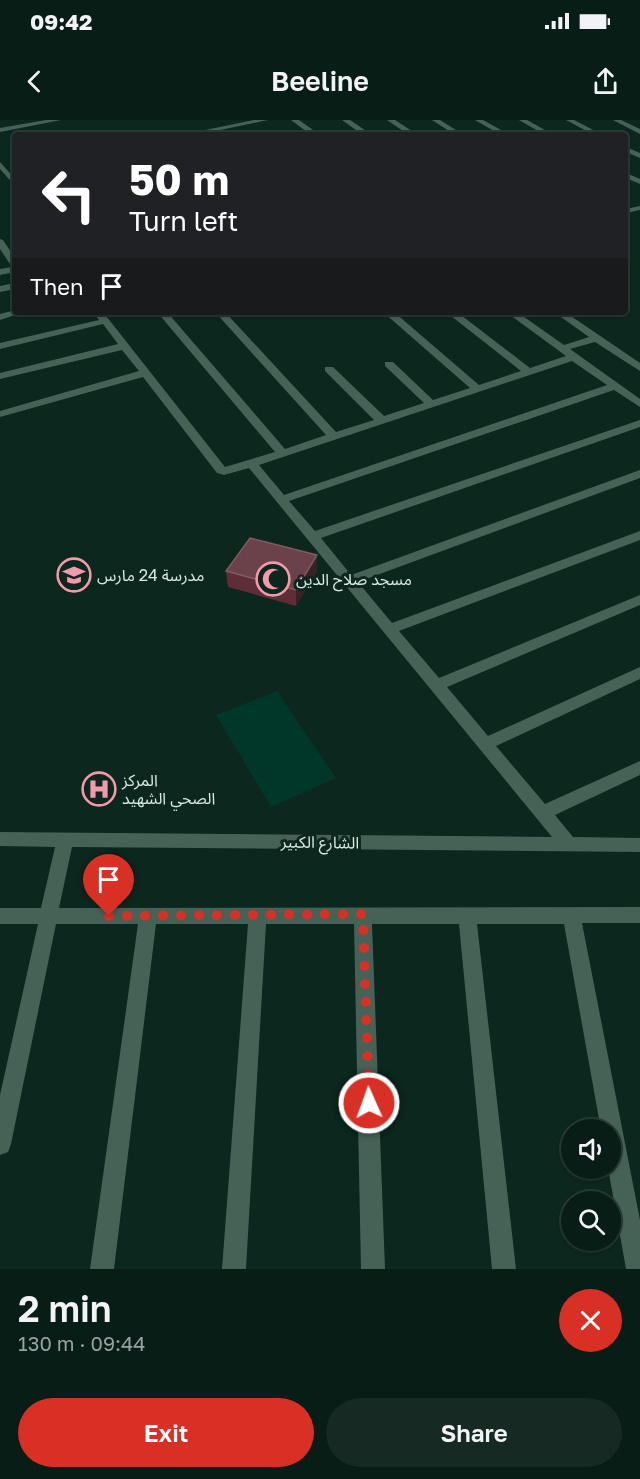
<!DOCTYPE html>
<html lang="en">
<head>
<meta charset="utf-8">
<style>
  body { margin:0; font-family:"Golos Text","Noto Sans Arabic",sans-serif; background:#162a23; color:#f1f3f6; height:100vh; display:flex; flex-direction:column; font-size:22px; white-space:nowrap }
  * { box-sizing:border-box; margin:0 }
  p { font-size:20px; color:#98a2a1 }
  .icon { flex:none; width:33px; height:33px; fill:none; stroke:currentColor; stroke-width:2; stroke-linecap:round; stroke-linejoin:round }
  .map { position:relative; height:1149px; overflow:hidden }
  .side { display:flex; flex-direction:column; background:#081d16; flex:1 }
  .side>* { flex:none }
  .top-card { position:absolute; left:12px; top:12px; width:616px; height:183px; border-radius:6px; box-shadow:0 2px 4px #0004,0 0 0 2px #293b35; background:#202124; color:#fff; overflow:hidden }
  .buttons { position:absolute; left:561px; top:999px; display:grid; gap:12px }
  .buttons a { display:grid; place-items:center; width:60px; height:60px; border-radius:50%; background:#081d16; box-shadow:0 2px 4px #0004,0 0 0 2px #293b35; font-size:30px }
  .pin { position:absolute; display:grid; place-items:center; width:51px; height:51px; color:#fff; margin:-62px -26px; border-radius:50% 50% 50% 0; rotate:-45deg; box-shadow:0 0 6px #0007 }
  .pin .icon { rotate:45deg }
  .me { position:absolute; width:66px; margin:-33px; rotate:358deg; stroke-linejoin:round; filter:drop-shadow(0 0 4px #0008) }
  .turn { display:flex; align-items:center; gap:21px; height:126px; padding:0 18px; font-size:27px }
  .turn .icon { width:78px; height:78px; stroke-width:2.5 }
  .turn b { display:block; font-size:42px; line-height:51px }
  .then { display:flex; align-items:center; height:57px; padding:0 18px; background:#0003; gap:12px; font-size:22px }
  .round { display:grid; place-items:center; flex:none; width:63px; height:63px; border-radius:32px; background:#162a23 }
  .overview { display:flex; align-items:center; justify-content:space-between; height:102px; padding:0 18px }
  h1 { font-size:36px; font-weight:600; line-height:45px }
  .primary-button { display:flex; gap:12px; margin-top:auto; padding:12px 18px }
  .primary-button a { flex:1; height:69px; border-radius:36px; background:#d93025; color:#fff; font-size:24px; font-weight:600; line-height:69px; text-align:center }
  .primary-button a+a { background:#162a23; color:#f1f3f6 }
  .status { display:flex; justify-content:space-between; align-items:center; height:42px; padding:0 30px; background:#081d16; direction:ltr }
  .status svg { height:16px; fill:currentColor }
  header { display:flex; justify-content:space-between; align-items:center; height:78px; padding:0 18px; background:#081d16; font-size:27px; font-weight:600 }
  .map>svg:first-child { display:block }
  .green { fill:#003728 }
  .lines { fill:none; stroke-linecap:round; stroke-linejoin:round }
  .minor { fill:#466257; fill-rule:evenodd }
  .wall { fill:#5e2d38 }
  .shaded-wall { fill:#372226 }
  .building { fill:#6b414a; stroke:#7d5c62; stroke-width:1.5 }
  .route { stroke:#d93025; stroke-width:10; stroke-dasharray:0 18 }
  .labels { text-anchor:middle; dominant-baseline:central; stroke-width:6; stroke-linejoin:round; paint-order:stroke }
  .poi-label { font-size:16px; fill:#d9e9e2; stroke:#0b271e; text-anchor:start }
  .street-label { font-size:16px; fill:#d9e9e2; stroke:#0b271e }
</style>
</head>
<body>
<div class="status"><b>09:42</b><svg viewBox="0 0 49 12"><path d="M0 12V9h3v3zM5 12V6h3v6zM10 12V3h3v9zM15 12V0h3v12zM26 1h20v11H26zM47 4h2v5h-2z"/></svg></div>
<header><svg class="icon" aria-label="back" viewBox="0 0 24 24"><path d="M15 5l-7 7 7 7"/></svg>Beeline<svg class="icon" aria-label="share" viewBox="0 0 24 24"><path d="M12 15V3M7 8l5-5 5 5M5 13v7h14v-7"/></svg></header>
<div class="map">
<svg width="640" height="1149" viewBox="0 0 640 1149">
  <rect width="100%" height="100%" fill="#0b271e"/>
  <path class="green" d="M277 571 336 658 271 687 216 595Z"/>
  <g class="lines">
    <g class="minor">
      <path d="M46 0H61L0 12V8Z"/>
      <path d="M254 0H268L196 15H181Z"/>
      <path d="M291 0H299L320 15H311Z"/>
      <path d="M342 0H350L372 15H363Z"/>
      <path d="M387 0H395L418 15H409Z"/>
      <path d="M432 0H440L464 15H455Z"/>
      <path d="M475 0H483L510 15H501Z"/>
      <path d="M519 0H527L554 15H545Z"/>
      <path d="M566 0H574L603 15H594Z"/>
      <path d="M613 0H621L640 9V14Z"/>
      <path d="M626 27 640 33V38L626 32Z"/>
      <path d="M0 42 15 59V66L0 49Z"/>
      <path d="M626 53 640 59V64L626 58Z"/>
      <path d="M640 86V90L626 93V89Z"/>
      <path d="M0 119 3 120 15 138V152L0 155V149L12 147 0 129Z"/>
      <path d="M15 163V169L0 172V166Z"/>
      <path d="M15 190V192H24L0 200V194Z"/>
      <path d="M93 192H103L225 347 275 332 157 192H167L285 329 326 315 215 192H225L336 312 374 300 325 251V247H333L384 296 424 283 385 246V242H393L433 280 470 268 383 192H394L479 265 521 251 446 192H457L530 248 566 236 506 192H517L564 225 589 217 554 192H565L640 243V251L595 222 570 229 640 279V287L614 270 289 381 315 411 640 300V307L321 418 351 455 640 350V358L358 462 392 503 640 411V420L399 511 439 558 640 475V485L447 567 488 616 640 547V559L496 626 545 684 640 641V655L555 695 573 717 640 718V732L72 727 59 788 640 787V803H582L640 1100V1149H626L608 1048H610V1010H601L564 804H477L516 1149H492L459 804H372L385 1149H361L354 804H266L246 1149H222L248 804H156L114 1149H90L138 804H56L11 1024 8 1032 0 1035V975L38 804H0V788H41L55 727 0 726V712L552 717 249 348 224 355 217 353 143 257 0 297V291L139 251 122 230 0 259V253L118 224 103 204 0 229V223L99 200ZM572 241 607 265 284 375 259 345Z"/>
    </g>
  </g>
  <path class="wall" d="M226 451H317L296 486 228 467Z"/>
  <path class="shaded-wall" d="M317 435V451L296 486V470Z"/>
  <path class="building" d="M250 418 317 435 296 470 226 451Z"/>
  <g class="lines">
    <path class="route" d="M109 796 363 794 369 983"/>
  </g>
  <defs>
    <g id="school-ring" transform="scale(1.725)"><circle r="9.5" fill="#0b271e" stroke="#f39aa8" stroke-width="1.5"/><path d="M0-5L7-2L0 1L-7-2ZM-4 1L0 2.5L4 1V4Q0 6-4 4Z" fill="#f39aa8"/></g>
    <g id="mosque-ring" transform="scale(1.725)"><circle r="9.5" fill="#0b271e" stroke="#f39aa8" stroke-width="1.5"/><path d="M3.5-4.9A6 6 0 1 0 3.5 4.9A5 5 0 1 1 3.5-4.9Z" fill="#f39aa8"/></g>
    <g id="hospital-ring" transform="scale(1.725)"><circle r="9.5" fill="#0b271e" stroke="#f39aa8" stroke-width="1.5"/><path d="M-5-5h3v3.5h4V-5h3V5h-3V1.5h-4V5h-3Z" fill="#f39aa8"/></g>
  </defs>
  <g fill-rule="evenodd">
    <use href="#school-ring" x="74" y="455"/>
    <use href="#mosque-ring" x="273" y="459"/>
    <use href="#hospital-ring" x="99" y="669"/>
  </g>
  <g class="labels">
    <g class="poi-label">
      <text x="97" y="455">مدرسة 24 مارس</text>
      <text x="296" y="459">مسجد صلاح الدين</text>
      <text x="122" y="660">المركز<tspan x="122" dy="18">الصحي الشهيد</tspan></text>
    </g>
    <g class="street-label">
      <text transform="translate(320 722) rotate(1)">الشارع الكبير</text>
    </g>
  </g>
</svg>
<div class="buttons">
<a><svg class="icon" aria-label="sound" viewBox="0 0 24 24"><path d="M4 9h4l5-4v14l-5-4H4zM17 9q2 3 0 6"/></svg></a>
<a><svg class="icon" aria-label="search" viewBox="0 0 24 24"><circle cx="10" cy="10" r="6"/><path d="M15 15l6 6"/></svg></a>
</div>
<div class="pin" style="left:109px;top:796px;background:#d93025"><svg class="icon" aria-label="arrive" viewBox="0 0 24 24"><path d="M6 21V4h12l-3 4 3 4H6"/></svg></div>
<svg class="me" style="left:369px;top:983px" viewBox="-20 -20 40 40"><circle r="17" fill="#d93025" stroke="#fff" stroke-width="3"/><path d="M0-11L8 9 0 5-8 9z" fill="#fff"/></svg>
<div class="top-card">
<div class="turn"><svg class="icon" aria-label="left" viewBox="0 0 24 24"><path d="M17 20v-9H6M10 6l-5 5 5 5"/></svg><div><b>50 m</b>Turn left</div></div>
<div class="then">Then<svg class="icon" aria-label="arrive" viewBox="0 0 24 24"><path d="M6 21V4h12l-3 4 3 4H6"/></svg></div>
</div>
</div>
<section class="side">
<div class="overview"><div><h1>2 min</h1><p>130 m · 09:44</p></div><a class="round" style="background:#d93025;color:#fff"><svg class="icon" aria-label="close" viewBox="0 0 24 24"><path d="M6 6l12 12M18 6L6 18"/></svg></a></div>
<div class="primary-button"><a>Exit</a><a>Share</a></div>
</section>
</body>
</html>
